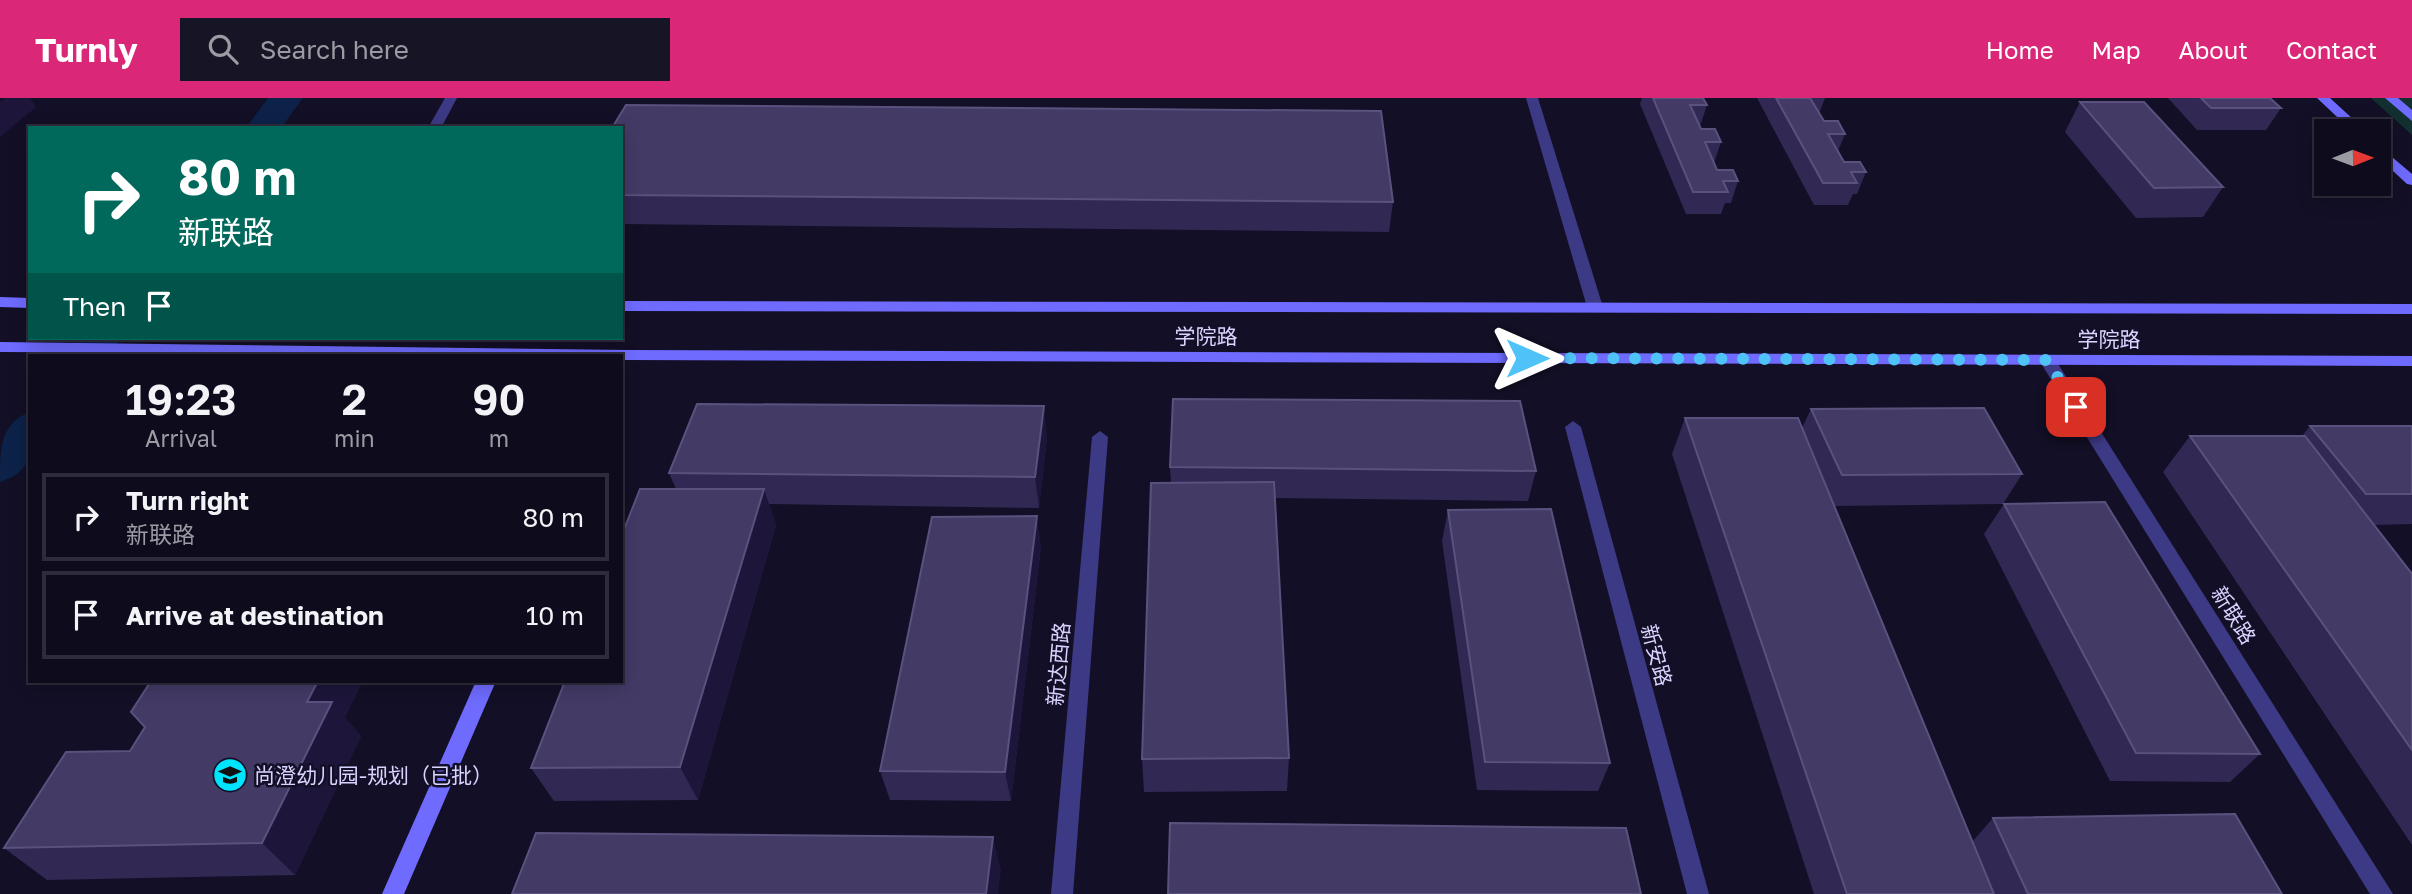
<!DOCTYPE html>
<html lang="en">
<head>
<meta charset="utf-8">
<style>
  body { margin:0; font-family:"Golos Text","Noto Sans SC",sans-serif; background:#171425; color:#f1f3f6; height:100vh; display:flex; flex-direction:column; font-size:26px; white-space:nowrap }
  * { box-sizing:border-box; margin:0 }
  p { font-size:23px; color:#9b9ba3 }
  .icon { flex:none; width:38px; height:38px; fill:none; stroke:currentColor; stroke-width:2; stroke-linecap:round; stroke-linejoin:round }
  .map { position:relative; flex:1; overflow:hidden }
  .side { position:absolute; left:28px; top:256px; width:595px; height:329px; display:flex; flex-direction:column; background:#0e0b1c; border-radius:0px; box-shadow:0 4px 18px #0003,0 0 0 2px #2e2b3b }
  .side>* { flex:none }
  .banner { position:absolute; left:28px; top:28px; width:595px; height:214px; border-radius:0px; box-shadow:0 4px 18px #0003,0 0 0 2px #2e2b3b; background:#00695c; color:#fff; overflow:hidden }
  .needle { width:46px; rotate:89deg }
  .tools { position:absolute; left:2314px; top:21px; display:grid; gap:14px }
  .tools a { display:grid; place-items:center; width:77px; height:77px; border-radius:0px; background:#0e0b1c; box-shadow:0 4px 18px #0003,0 0 0 2px #2e2b3b; font-size:35px }
  .pin { position:absolute; display:grid; place-items:center; width:60px; height:60px; color:#fff; margin:-30px; border-radius:14px; box-shadow:0 4px 10px #0006 }
  .me { position:absolute; width:77px; margin:-38px; rotate:90deg; stroke-linejoin:round; filter:drop-shadow(0 0 5px #0008) }
  .turn { display:flex; align-items:center; gap:24px; height:147px; padding:0 35px; font-size:32px }
  .turn .icon { width:91px; height:91px; stroke-width:2.5 }
  .turn b { display:block; font-size:49px; line-height:60px }
  .then { display:flex; align-items:center; height:66px; padding:0 35px; background:#0003; gap:14px; font-size:26px }
  .eta { display:flex; justify-content:space-evenly; align-items:center; height:119px; text-align:center }
  .eta b { font-size:42px; font-weight:600; line-height:49px }
  ul { padding:0; list-style:none }
  li { display:flex; align-items:center; gap:21px; height:88px; margin:0 14px 10px; padding:0 21px; border:4px solid #2e2b3b; border-radius:0px }
  li div { flex:1 }
  li b { display:block; font-size:26px }
  li em { font-style:normal }
  header { display:flex; align-items:center; gap:42px; box-sizing:border-box; height:98px; padding:0 35px; background:#db2777; color:#fff }
  header strong { font-size:33px }
  nav { display:flex; gap:38px; margin-inline-start:auto; font-size:24px }
  .search { width:490px; height:63px; background:#171425; display:flex; align-items:center; gap:18px; box-sizing:border-box; padding:0 24px; border-radius:0px; color:#9b9ba3; font-size:26px }
  .map>svg:first-child { display:block }
  .green { fill:#12302f }
  .lines { fill:none; stroke-linecap:round; stroke-linejoin:round }
  .canal { fill:#0c2248; fill-rule:evenodd }
  .street { fill:#3d3a85; fill-rule:evenodd }
  .secondary { fill:#6f6bff; fill-rule:evenodd }
  .wall { fill:#312854 }
  .shaded-wall { fill:#1d163a }
  .building { fill:#433a66; stroke:#5a527e; stroke-width:2 }
  .route { stroke:#4fc3f7; stroke-width:12; stroke-dasharray:0 21.6 }
  .labels { text-anchor:middle; dominant-baseline:central; stroke-width:5; stroke-linejoin:round; paint-order:stroke }
  .street-label { font-size:21px; fill:#d9d4ff; stroke:#130f26 }
  .poi-label { font-size:21px; fill:#d9d4ff; stroke:#130f26; text-anchor:start }
</style>
</head>
<body>
<header>
<strong>Turnly</strong>
<div class="search"><svg class="icon" aria-label="search" viewBox="0 0 24 24"><circle cx="10" cy="10" r="6"/><path d="M15 15l6 6"/></svg>Search here</div>
<nav><a>Home</a><a>Map</a><a>About</a><a>Contact</a></nav>
</header>
<div class="map">
<svg width="2412" height="796" viewBox="0 0 2412 796">
  <rect width="100%" height="100%" fill="#130f26"/>
  <path class="green" d="M2371 0H2412V37Z"/>
  <g class="lines">
    <g class="canal">
      <path d="M268 0H303L281 30H246Z"/>
      <path d="M78 240H121L109 257H66Z"/>
      <path d="M30 314C30 347 38 372 0 384 0 351 0 325 30 314Z"/>
    </g>
    <g class="street">
      <path d="M445 0H457L441 30H428Z"/>
      <path d="M1526 0H1538L1603 209 1600 212H1590L1587 209Z"/>
      <path d="M2047 257 2053 258 2393 796H2370L2039 262Z"/>
      <path d="M1573 323 1581 329 1709 796H1687L1565 329Z"/>
      <path d="M1100 333 1108 339 1073 796H1051L1092 339Z"/>
    </g>
    <g class="secondary">
      <path d="M2317 0H2330L2366 33H2352Z"/>
      <path d="M2385 0H2398L2412 12V23Z"/>
      <path d="M2378 47 2412 76V87L2407 86 2378 59Z"/>
      <path d="M0 199 30 200V210L0 209Z"/>
      <path d="M621 203 2412 206V216L621 213Z"/>
      <path d="M0 244 628 252 2412 258V268L628 262H621V257L0 254Z"/>
      <path d="M476 583H496L404 796H382Z"/>
    </g>
  </g>
  <g class="wall">
    <path d="M1642 0H1703L1707 7 1700 28 1701 31 1721 44 1714 65 1717 72 1738 83 1731 105H1725L1721 116H1686L1640 6Z"/>
    <path d="M1757 0H1825L1819 16 1824 23 1845 36 1838 53 1844 64 1866 74 1857 96H1853L1848 107H1814Z"/>
    <path d="M2168 0H2270L2281 10 2266 32H2197Z"/>
    <path d="M2080 4 2223 89 2203 119 2136 120 2065 34Z"/>
    <path d="M621 30 1393 104 1389 134 621 126Z"/>
    <path d="M1811 311 2022 376 2003 406 1834 408 1972 744 1993 720 2282 796H1814L1672 356 1685 320 1802 330Z"/>
    <path d="M2310 328H2412V426L2374 427 2412 476V747L2163 374 2190 338H2302Z"/>
    <path d="M1047 339 1039 410 769 406 776 427 698 702 554 703 531 670 676 391 669 375Z"/>
    <path d="M1170 369 1536 373 1528 403 1275 400 1289 660 1287 693 1144 694 1142 661 1171 385Z"/>
    <path d="M2004 406 2260 656 2230 684 2110 683 1984 436Z"/>
    <path d="M1448 412 1610 665 1598 693 1477 692 1442 443Z"/>
    <path d="M1041 448 1011 703 890 702 880 673Z"/>
    <path d="M345 620 361 638 295 777 47 782 4 750 130 653 145 629Z"/>
  </g>
  <g class="shaded-wall">
    <path d="M6 0H30L36 9 0 39V4Z"/>
    <path d="M1044 308 1047 339 1039 410 1035 379Z"/>
    <path d="M764 391 776 427 698 702 680 669Z"/>
    <path d="M1037 418 1041 448 1011 703 1005 674Z"/>
    <path d="M318 583H363L345 620 361 638 295 777 262 745 307 604Z"/>
    <path d="M993 739 1001 772 998 796H986Z"/>
  </g>
  <g class="building">
    <path d="M1653 0H1703L1707 7H1690L1701 31H1715L1721 44H1705L1717 72H1733L1738 83H1723L1728 94H1693Z"/>
    <path d="M1776 0H1810L1824 23H1838L1845 36H1828L1844 64H1860L1866 74H1851L1857 85H1823Z"/>
    <path d="M2201 0H2270L2281 10H2211Z"/>
    <path d="M2080 4H2144L2223 89 2154 90Z"/>
    <path d="M626 7 1381 13 1393 104 621 97V30H612Z"/>
    <path d="M1173 301 1520 303 1536 373 1170 369Z"/>
    <path d="M697 306 1044 308 1035 379 669 375Z"/>
    <path d="M1984 310 2022 376 1842 377 1811 311Z"/>
    <path d="M1685 320H1798L1994 796H1847Z"/>
    <path d="M2310 328H2412V396H2366Z"/>
    <path d="M2190 338H2305L2412 476V652Z"/>
    <path d="M1274 384 1289 660 1142 661 1151 385Z"/>
    <path d="M640 391H764L680 669 531 670 565 583H621V439Z"/>
    <path d="M2105 404 2260 656 2136 655 2004 406Z"/>
    <path d="M1551 411 1610 665 1485 664 1448 412Z"/>
    <path d="M1037 418 1005 674 880 673 932 419Z"/>
    <path d="M151 583H318L307 604H332L262 745 4 750 66 654 130 653 145 629 131 614Z"/>
    <path d="M2235 716 2282 796H2028L1993 720Z"/>
    <path d="M1170 725 1626 730 1641 796H1168Z"/>
    <path d="M536 735 993 739 986 796H512Z"/>
  </g>
  <g class="lines">
    <path class="route" d="M1527 260 2047 262 2076 309"/>
  </g>
  <defs>
    <g id="school-disc" transform="scale(1.75)"><circle r="9.5" fill="#00e5ff" stroke="#130f26"/><path d="M0-5L7-2L0 1L-7-2ZM-4 1L0 2.5L4 1V4Q0 6-4 4Z" fill="#111"/></g>
  </defs>
  <g fill-rule="evenodd">
    <use href="#school-disc" x="230" y="677"/>
  </g>
  <g class="labels">
    <g class="street-label">
      <text x="1206" y="238">学院路</text>
      <text x="2109" y="241">学院路</text>
      <text transform="translate(2234 517) rotate(58)">新联路</text>
      <text transform="translate(1657 557) rotate(75)">新安路</text>
      <text transform="translate(1058 566) rotate(-85)">新达西路</text>
    </g>
    <g class="poi-label">
      <text x="254" y="677">尚澄幼儿园-规划（已批）</text>
    </g>
  </g>
</svg>
<div class="tools">
<a><svg class="needle" viewBox="-14 -14 28 28"><path d="M0-13l5 13h-10z" fill="#e53935"/><path d="M0 13l5-13h-10z" fill="#9b9ba3"/></svg></a>
</div>
<div class="pin" style="left:2076px;top:309px;background:#d93025"><svg class="icon" aria-label="arrive" viewBox="0 0 24 24"><path d="M6 21V4h12l-3 4 3 4H6"/></svg></div>
<svg class="me" style="left:1527px;top:260px" viewBox="-20 -20 40 40"><path d="M0-17L14 15 0 8-14 15z" fill="#4fc3f7" stroke="#fff" stroke-width="4"/></svg>
<div class="banner">
<div class="turn"><svg class="icon" aria-label="right" viewBox="0 0 24 24"><path d="M7 20v-9h11M14 6l5 5-5 5"/></svg><div><b>80 m</b>新联路</div></div>
<div class="then">Then<svg class="icon" aria-label="arrive" viewBox="0 0 24 24"><path d="M6 21V4h12l-3 4 3 4H6"/></svg></div>
</div>
<section class="side">
<div class="eta">
<div><b>19:23</b><p>Arrival</p></div>
<div><b>2</b><p>min</p></div>
<div><b>90</b><p>m</p></div>
</div>
<ul>
<li><svg class="icon" aria-label="right" viewBox="0 0 24 24"><path d="M7 20v-9h11M14 6l5 5-5 5"/></svg><div><b>Turn right</b><p>新联路</p></div><em>80 m</em></li>
<li><svg class="icon" aria-label="arrive" viewBox="0 0 24 24"><path d="M6 21V4h12l-3 4 3 4H6"/></svg><div><b>Arrive at destination</b></div><em>10 m</em></li>
</ul>
</section>
</div>
</body>
</html>
